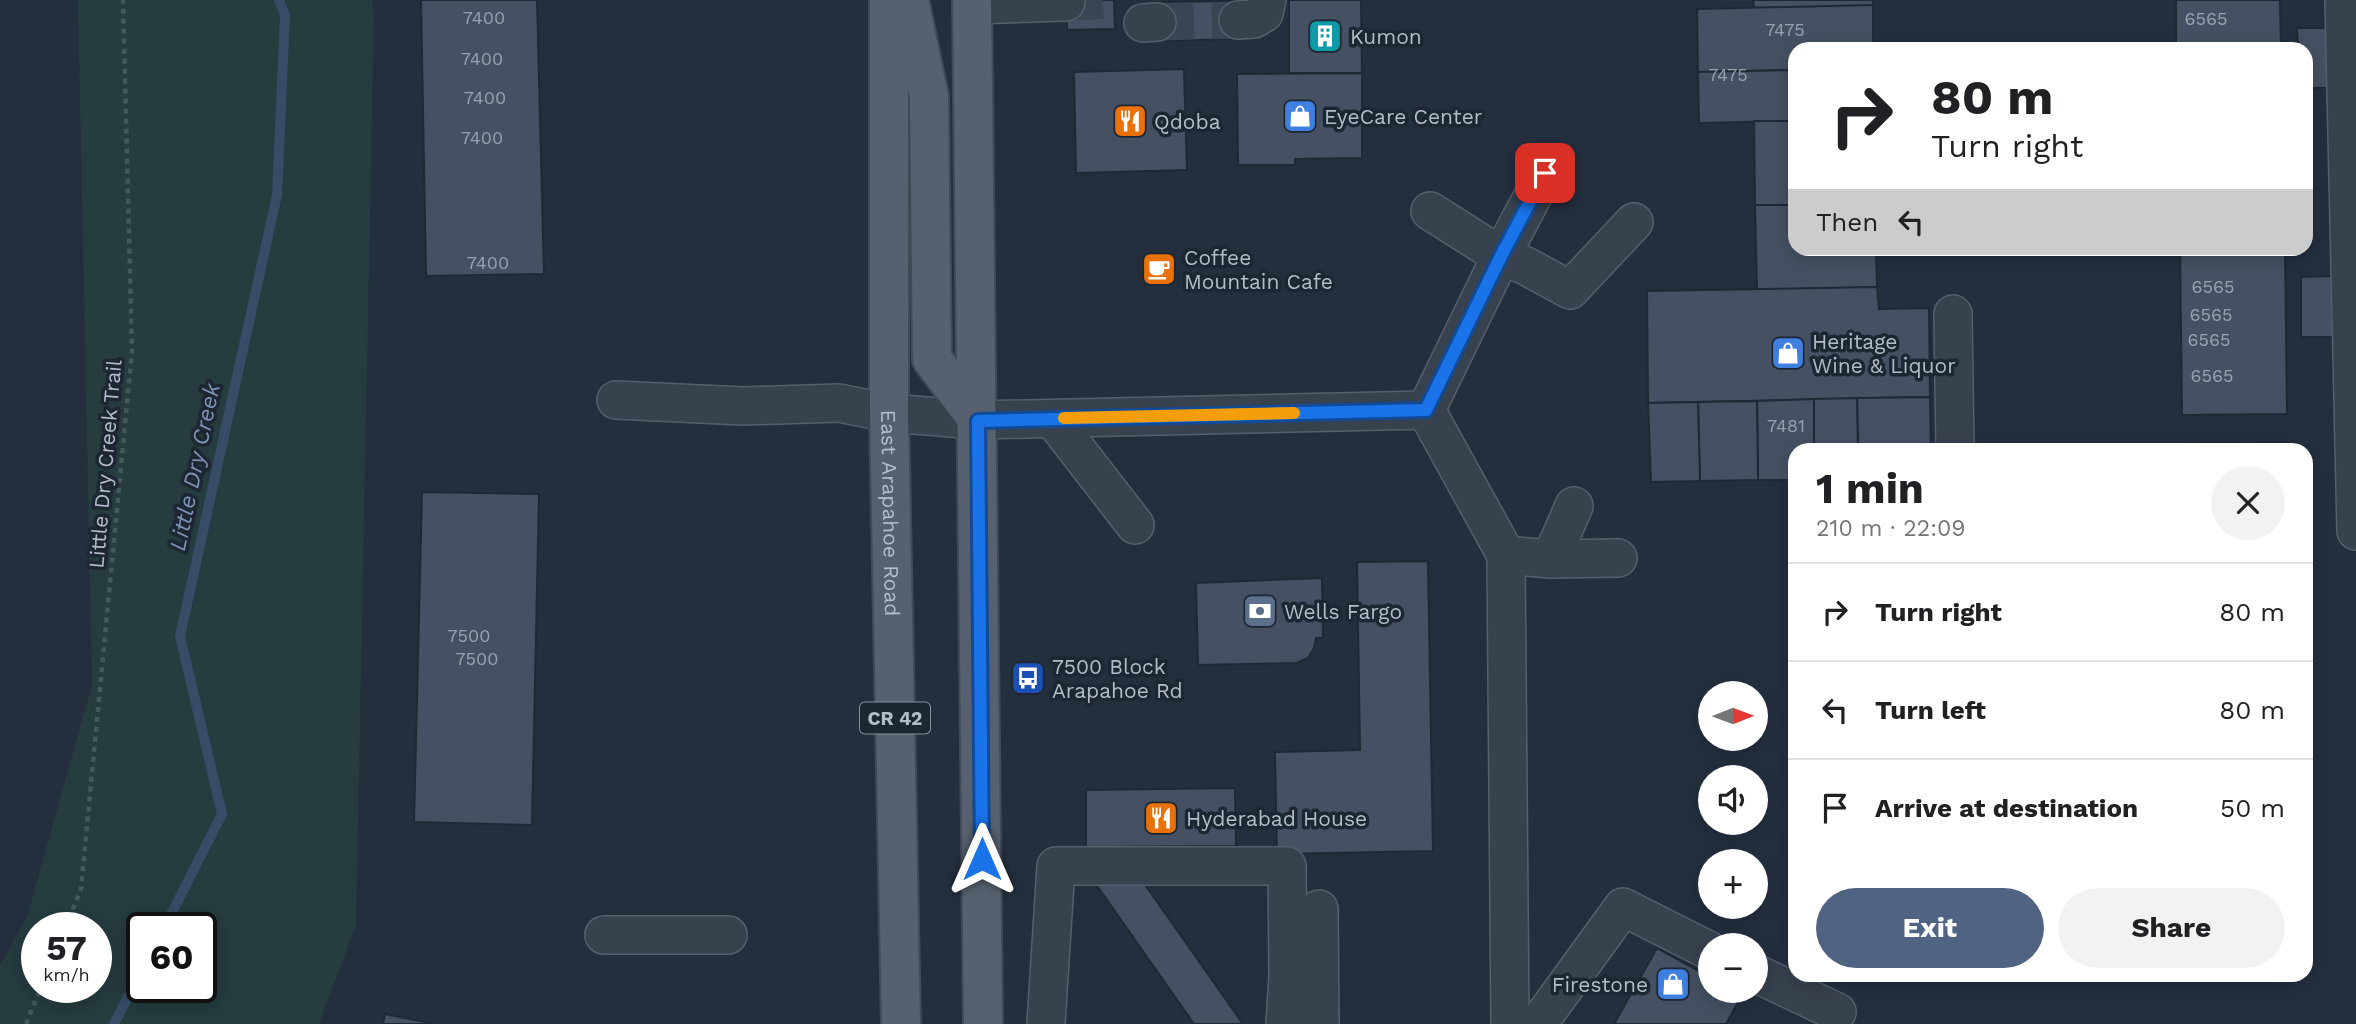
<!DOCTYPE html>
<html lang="en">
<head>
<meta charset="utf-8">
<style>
  body { margin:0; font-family:"Work Sans",sans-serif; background:#f2f2f2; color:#202124; height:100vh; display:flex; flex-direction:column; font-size:26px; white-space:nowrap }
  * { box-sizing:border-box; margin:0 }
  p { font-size:23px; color:#757577 }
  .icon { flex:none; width:38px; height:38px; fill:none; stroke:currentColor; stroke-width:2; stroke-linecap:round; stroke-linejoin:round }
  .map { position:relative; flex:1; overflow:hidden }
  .panel { position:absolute; left:1788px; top:443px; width:525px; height:539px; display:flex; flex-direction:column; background:#fff; border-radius:21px; box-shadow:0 4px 18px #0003 }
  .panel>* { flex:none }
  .hud { position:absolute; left:1788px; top:42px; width:525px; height:214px; border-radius:21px; box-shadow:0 4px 18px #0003; background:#fff; color:#202124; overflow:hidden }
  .needle { width:46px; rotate:89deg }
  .controls { position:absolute; left:1698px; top:681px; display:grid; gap:14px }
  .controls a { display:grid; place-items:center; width:70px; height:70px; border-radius:50%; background:#fff; box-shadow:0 4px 18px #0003; font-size:35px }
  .speed { position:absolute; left:21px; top:912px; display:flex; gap:14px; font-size:35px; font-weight:700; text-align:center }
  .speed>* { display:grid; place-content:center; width:91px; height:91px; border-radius:50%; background:#fff; box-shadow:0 4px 18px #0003; line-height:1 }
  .speed small { font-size:18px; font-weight:400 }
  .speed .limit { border:4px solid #111; border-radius:10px; background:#fff; color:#111 }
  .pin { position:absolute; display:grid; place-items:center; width:60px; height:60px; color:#fff; margin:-30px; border-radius:14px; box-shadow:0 4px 10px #0006 }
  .me { position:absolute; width:77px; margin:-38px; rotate:0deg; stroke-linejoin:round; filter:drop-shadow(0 0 5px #0008) }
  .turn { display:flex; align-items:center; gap:24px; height:147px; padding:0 28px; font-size:32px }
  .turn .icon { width:91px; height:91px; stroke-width:2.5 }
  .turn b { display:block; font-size:49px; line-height:60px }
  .then { display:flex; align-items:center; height:66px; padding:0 28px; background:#0003; gap:14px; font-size:26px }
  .round { display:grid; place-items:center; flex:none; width:74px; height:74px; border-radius:37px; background:#f2f2f2 }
  .head { display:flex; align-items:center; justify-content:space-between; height:119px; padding:0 28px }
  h1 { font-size:42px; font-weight:700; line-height:52px }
  .cta { display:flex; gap:14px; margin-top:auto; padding:14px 28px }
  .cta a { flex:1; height:80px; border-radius:42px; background:#506383; color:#fff; font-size:28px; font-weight:700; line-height:80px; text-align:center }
  .cta a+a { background:#f2f2f2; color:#202124 }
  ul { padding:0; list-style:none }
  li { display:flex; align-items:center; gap:21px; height:98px; padding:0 28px; border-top:2px solid #e0e0e0 }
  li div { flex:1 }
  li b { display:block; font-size:26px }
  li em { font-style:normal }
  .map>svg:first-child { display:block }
  .green { fill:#263c3f; fill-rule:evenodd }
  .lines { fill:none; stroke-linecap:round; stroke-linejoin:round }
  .stream { stroke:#394c67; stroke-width:10 }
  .building { fill:#455162; stroke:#1f2835; stroke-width:2 }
  .minor-tunnel { stroke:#3a4453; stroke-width:37; stroke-dasharray:37 18; stroke-linecap:butt }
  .minor-casing { stroke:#565f6c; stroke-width:40 }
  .major-casing { stroke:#414a57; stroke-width:42 }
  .path { stroke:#44595c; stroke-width:4.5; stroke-dasharray:5 5; stroke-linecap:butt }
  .minor { stroke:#38414e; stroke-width:37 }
  .major { stroke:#56606e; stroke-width:38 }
  .route-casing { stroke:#114b97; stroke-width:18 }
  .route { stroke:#1a73e8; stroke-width:12 }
  .slow { stroke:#f59e0b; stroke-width:12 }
  .labels { text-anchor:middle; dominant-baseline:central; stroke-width:7; stroke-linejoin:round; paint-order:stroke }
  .number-label { font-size:18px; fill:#98a1af }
  .shield { fill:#1d2633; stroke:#878f9c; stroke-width:2 }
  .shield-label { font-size:19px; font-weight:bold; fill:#b4bcc9 }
  .poi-label { font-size:21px; fill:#b4bcc9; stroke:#1d2633; text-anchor:start }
  .street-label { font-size:21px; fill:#b4bcc9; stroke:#1d2633 }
  .water-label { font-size:23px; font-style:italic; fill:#7c92b1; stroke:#1d2633 }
</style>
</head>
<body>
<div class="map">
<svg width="2356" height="1024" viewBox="0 0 2356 1024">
  <rect width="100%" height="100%" fill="#242f3e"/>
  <path class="green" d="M78 0H372L374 13 356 925 319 1024H0V965L27 917 92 685ZM37 928H96V987H37ZM142 928H201V987H142Z"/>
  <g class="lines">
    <g class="stream">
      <path d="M164 928 222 814 180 636 277 195 285 15 279 0"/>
      <path d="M114 1024 142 970"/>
    </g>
  </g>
  <g class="building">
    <path d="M421 0H537L544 274 426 276Z"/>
    <path d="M1066 0H1114L1115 29 1067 30Z"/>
    <rect x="1192" y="0" width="61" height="1"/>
    <path d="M1289 0H1361L1362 73H1289Z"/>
    <path d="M1753 0H1873V5L1754 9Z"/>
    <path d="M2176 0H2280L2281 49H2176Z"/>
    <path d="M1235 1 1236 39 1160 41 1159 2Z"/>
    <path d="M1873 5V49H1796V70L1698 72 1697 9Z"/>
    <path d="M2297 28H2327V88H2306V49H2298Z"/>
    <path d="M1184 69 1187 170 1076 173 1074 72Z"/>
    <path d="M1796 70V121L1699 123 1698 72Z"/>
    <path d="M1362 73V158L1295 159V165H1238L1237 74Z"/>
    <path d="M1754 121H1796V205H1755Z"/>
    <path d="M1755 205H1796V248H1876L1877 287 1757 290Z"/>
    <path d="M2180 248H2285L2287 414 2182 415Z"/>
    <path d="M1150 258H1168L1167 280H1150Z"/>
    <path d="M2332 276 2333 337H2301V277Z"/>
    <path d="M1877 287 1879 309 1929 308 1930 397 1648 403 1647 291Z"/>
    <path d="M1930 397 1931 450H1858L1857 398Z"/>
    <path d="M1857 398 1858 450H1814V399Z"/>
    <path d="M1814 399V450H1796V480H1758L1757 401Z"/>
    <path d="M1757 401 1758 480 1700 481 1698 402Z"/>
    <path d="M1698 402 1700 481 1651 482 1648 403Z"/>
    <path d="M2288 443V450H2184V444Z"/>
    <path d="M422 492 539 494 532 825 414 822Z"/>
    <path d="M1428 561 1433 851 1277 854 1275 752 1360 750 1357 562Z"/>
    <path d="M1322 578 1323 638H1316L1314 648 1308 658 1297 663 1198 665 1196 583Z"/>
    <path d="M1235 788 1236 846 1086 847V790Z"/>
    <path d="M1134 869 1243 1024H1194L1093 880Z"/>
    <path d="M1657 948 1710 977V990H1734L1742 995 1726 1024H1614Z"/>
    <path d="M385 1014 435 1024H383Z"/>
  </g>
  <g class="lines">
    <g class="minor-tunnel">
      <path d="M1066 2 1113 0"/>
      <path d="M1157 22 1238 20"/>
    </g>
    <g class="minor-casing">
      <g id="minor">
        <path d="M2344 0 2356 531"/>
        <path d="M972 5 1066 2"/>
        <path d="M1238 20 1254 19 1264 13 1267 0"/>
        <path d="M1143 23 1157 22"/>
        <path d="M1430 211 1501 256 1526 266 1570 290 1634 222"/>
        <path d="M1953 314 1955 450"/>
        <path d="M616 400 743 406 839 403 889 413 978 420 1426 410 1506 555 1510 1024"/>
        <path d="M1426 410 1501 256 1545 173"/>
        <path d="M1053 419 1135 525"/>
        <path d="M1506 555 1551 559 1618 558"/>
        <path d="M1551 559 1574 506"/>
        <path d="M1319 909 1320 1024"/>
        <path d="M604 935H728"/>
        <path d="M1755 973 1837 1012"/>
        <path d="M1046 1024 1056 866H1287L1288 976 1285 1024"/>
        <path d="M1538 1024 1623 907 1710 951"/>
      </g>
    </g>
    <g class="major-casing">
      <g id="major">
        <path id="s1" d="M889 0V413L901 1024"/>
        <path d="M909 0 929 97 932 359 978 420"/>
        <path d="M972 0 983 1024"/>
      </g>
    </g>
    <g class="path">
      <path d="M65 928 81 889 132 351 123 0"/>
      <path d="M26 1024 41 987"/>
    </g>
    <use href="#minor" class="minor"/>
    <use href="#major" class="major"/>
  </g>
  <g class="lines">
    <g class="route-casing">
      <path id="route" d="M982 859 978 421 1426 410 1501 256 1545 173"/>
    </g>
    <use href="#route" class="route"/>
    <path class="slow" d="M1064 418 1294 413"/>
  </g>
  <defs>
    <g id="building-square" transform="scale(1.75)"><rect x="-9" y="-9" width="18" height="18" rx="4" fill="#0f9aa8" stroke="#1d2633"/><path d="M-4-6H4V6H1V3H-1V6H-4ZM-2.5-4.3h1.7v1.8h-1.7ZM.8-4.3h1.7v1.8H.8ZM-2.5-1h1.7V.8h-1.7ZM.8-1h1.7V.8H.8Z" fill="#fff"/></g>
    <g id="shop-square" transform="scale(1.75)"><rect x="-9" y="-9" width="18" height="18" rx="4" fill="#3f7fe0" stroke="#1d2633"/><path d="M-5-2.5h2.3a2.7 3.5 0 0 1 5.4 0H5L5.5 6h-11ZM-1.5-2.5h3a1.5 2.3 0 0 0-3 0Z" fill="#fff"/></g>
    <g id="restaurant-square" transform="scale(1.75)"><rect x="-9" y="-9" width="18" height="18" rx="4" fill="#e8710a" stroke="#1d2633"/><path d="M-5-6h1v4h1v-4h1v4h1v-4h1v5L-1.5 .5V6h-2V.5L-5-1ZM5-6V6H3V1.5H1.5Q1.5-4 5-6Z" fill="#fff"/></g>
    <g id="cafe-square" transform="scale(1.75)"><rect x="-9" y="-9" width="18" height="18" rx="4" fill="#e8710a" stroke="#1d2633"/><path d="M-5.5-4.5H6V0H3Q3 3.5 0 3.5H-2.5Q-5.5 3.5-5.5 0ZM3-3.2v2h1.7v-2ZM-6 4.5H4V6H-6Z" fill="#fff"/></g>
    <g id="bank-square" transform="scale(1.75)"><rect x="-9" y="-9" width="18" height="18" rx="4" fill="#5c6f8a" stroke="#1d2633"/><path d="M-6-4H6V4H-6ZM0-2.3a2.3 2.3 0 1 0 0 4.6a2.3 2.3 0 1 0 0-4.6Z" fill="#fff"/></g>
    <g id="bus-square" transform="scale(1.75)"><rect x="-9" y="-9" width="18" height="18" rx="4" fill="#1a4fb4" stroke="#1d2633"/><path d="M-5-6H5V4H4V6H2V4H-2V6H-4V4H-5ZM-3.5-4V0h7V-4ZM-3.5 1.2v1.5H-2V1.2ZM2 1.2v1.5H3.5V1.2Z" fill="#fff"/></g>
  </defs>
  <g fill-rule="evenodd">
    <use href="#building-square" x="1325" y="36"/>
    <use href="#shop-square" x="1300" y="116"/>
    <use href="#restaurant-square" x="1130" y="121"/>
    <use href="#cafe-square" x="1159" y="269"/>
    <use href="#shop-square" x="1788" y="353"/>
    <use href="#bank-square" x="1260" y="611"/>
    <use href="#bus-square" x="1028" y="678"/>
    <use href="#restaurant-square" x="1161" y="818"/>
    <use href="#shop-square" x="1673" y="984"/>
  </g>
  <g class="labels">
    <g class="number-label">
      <text x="484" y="17">7400</text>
      <text x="2206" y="18">6565</text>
      <text x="1785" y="29">7475</text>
      <text x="482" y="58">7400</text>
      <text x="1728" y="74">7475</text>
      <text x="485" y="97">7400</text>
      <text x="482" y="137">7400</text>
      <text x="488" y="262">7400</text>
      <text x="2213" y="286">6565</text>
      <text x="2211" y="314">6565</text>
      <text x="2209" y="339">6565</text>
      <text x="2212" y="375">6565</text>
      <text x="1786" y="425">7481</text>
      <text x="469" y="635">7500</text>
      <text x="477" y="658">7500</text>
    </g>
    <rect class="shield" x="860" y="702.5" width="70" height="31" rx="5"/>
    <g class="shield-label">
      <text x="895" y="718">CR 42</text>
    </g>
    <g class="poi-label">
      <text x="1350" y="36">Kumon</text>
      <text x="1324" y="116">EyeCare Center</text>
      <text x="1154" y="121">Qdoba</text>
      <text x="1184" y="257">Coffee<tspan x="1184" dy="24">Mountain Cafe</tspan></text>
      <text x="1812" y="341">Heritage<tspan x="1812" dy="24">Wine &amp; Liquor</tspan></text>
      <text x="1284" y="611">Wells Fargo</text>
      <text x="1052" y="666">7500 Block<tspan x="1052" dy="24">Arapahoe Rd</tspan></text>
      <text x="1186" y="818">Hyderabad House</text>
      <text x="1648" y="984" text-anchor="end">Firestone</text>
    </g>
    <g class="street-label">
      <text transform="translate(105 464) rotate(-85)">Little Dry Creek Trail</text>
      <text stroke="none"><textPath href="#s1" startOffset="513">East Arapahoe Road</textPath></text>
    </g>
    <g class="water-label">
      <text transform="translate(195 467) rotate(-78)">Little Dry Creek</text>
    </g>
  </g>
</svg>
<div class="controls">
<a><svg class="needle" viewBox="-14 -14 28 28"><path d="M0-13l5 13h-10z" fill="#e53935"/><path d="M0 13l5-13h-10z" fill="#757577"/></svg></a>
<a><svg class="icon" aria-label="sound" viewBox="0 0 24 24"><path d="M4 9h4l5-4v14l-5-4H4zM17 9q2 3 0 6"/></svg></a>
<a>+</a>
<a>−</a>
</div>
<div class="speed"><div>57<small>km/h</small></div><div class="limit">60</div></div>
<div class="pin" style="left:1545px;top:173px;background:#d93025"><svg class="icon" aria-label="arrive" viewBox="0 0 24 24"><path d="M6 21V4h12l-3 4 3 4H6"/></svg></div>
<svg class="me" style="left:982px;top:859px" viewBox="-20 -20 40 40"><path d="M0-17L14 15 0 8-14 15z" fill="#1a73e8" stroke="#fff" stroke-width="4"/></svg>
<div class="hud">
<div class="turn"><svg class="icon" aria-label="right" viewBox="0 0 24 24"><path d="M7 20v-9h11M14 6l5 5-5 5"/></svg><div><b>80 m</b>Turn right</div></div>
<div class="then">Then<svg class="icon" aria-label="left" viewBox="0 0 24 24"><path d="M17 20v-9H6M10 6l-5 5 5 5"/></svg></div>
</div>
<section class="panel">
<div class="head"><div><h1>1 min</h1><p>210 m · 22:09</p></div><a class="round"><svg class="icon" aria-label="close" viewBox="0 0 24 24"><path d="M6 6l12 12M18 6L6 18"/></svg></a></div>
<ul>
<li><svg class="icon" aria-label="right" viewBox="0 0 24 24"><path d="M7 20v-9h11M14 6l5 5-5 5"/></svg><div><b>Turn right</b></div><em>80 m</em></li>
<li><svg class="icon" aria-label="left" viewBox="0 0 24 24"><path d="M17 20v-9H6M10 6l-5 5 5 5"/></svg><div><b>Turn left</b></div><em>80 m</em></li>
<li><svg class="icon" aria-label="arrive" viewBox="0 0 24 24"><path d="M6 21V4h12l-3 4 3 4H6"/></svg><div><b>Arrive at destination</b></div><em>50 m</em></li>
</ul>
<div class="cta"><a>Exit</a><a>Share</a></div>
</section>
</div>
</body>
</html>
